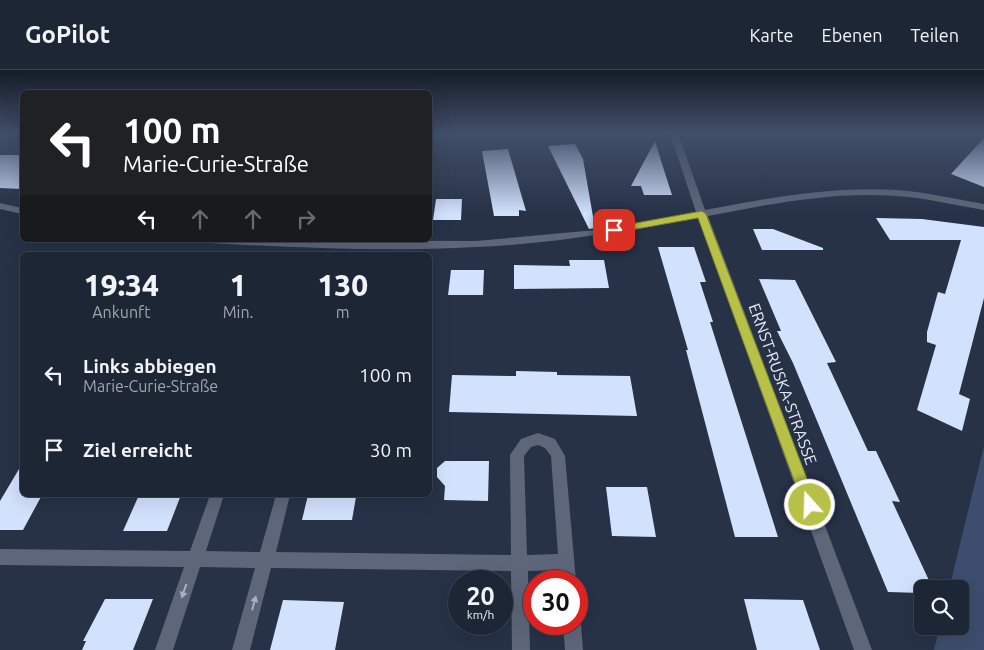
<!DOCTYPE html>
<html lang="de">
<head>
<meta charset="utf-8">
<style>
  body { margin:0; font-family:Ubuntu,sans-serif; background:#252e3d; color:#f1f3f6; height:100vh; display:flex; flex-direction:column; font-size:19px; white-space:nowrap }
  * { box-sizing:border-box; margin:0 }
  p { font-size:16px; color:#a0a5ad }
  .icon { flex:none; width:28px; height:28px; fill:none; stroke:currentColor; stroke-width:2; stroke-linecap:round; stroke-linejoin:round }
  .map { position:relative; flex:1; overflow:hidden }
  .panel { position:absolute; left:20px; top:182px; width:412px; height:245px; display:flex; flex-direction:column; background:#1d2635; border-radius:8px; box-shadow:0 5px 20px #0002,0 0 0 1px #3b4350 }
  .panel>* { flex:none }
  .hud { position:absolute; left:20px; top:20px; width:412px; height:152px; border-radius:8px; box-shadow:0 5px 20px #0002,0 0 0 1px #3b4350; background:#202124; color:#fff; overflow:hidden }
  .fabs { position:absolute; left:914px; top:510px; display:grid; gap:10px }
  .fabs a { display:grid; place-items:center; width:55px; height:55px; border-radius:8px; background:#1d2635; box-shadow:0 5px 20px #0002,0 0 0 1px #3b4350; font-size:25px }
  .speed { position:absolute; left:448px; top:500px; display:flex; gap:10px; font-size:25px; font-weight:700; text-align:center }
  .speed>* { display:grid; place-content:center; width:65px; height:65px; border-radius:50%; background:#1d2635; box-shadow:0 5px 20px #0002,0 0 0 1px #3b4350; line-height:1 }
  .speed small { font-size:12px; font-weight:400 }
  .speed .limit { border:8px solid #d22; background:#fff; color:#111 }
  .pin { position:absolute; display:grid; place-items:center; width:42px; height:42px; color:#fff; margin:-21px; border-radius:10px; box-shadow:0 2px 8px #0006 }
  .me { position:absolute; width:55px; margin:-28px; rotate:340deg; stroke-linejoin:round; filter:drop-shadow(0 0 4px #0008) }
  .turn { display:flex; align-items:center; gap:18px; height:105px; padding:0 20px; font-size:22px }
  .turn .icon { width:65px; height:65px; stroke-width:2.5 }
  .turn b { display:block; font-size:35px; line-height:42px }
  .lanes { display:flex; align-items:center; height:48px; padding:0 20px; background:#0003; justify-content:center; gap:25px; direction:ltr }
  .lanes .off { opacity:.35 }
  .eta { display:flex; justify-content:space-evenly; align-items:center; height:85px; text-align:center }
  .eta b { font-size:30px; font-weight:800; line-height:35px }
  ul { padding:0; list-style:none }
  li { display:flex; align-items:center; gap:15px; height:75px; padding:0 20px }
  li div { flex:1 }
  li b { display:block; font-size:19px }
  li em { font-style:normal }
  header { display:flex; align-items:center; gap:30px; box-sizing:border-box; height:70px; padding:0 25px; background:#1d2635; border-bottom:1px solid #3b4350 }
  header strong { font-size:24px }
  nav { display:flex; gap:28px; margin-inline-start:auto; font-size:18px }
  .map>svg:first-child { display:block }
  .green { fill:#3d4d6d }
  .building { fill:#d2e1fc }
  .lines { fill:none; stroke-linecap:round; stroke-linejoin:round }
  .street { fill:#5e6779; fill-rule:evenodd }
  .oneway { fill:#a8b0bf }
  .route { fill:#b8c147; stroke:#787d2e }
  .labels { text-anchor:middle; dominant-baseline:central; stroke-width:5; stroke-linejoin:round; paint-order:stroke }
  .street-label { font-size:16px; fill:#e4ebf9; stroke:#273247 }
</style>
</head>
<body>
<header>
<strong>GoPilot</strong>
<nav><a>Karte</a><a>Ebenen</a><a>Teilen</a></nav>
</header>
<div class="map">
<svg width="984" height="580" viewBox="0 0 984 580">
  <rect width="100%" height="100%" fill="#273247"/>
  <path class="green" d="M984 376V580H934L940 556H960V519H949Z"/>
  <g class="building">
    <path d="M984 68V117L951 104Z"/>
    <path d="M655 71 663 97 672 125H644L641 116H631Z"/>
    <path d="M575 74 583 89 595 158 589 159 548 76Z"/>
    <path d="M508 79 526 141 519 140V146H494L482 81Z"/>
    <path d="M0 85H22V119L0 118Z"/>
    <path d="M436 129H462L461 150H433Z"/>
    <path d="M876 148 922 149 984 157V228L959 324 970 329 962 361 917 340 936 275 927 272V262L938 222 945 224 961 170H890Z"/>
    <path d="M753 159H773L823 178V180H762Z"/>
    <path d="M658 177H694L706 212H700L713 252H710L778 467H735L686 280H688Z"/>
    <path d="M569 190H604L609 218 514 219V195L570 196Z"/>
    <path d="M451 200H484L483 225H448Z"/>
    <path d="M759 209 795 210 836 292 827 293 868 381H876L900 432 892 431 933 519H922V523L888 522 793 293 777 261H781Z"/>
    <path d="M516 301 557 302V305L630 306 637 346 449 342 452 305 516 306Z"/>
    <path d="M445 391H489L488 431 444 430 445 416 437 407V398Z"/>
    <path d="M22 394V425H42L23 460H0V431Z"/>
    <path d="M606 417H647L656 467 612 466Z"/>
    <path d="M139 425H181L167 461H123Z"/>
    <path d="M308 425 356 427 352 450H302Z"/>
    <path d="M105 529H153L133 580H82L86 571H83Z"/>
    <path d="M744 529 803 530 820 580H757Z"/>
    <path d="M283 530 344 532 335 580H270Z"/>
  </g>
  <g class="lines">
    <g class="street">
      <path d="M670 63H678L705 140C768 128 832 116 897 120 926 122 955 129 984 134V140C955 135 926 128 897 126 834 121 770 134 708 146L872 580H854L698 147C625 161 551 174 476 177 388 182 298 178 210 173L205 170 476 171 596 160 696 142Z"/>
      <path d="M0 133 22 138V144L0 139Z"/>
      <path d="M538 363 555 369 565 386 576 511H560L559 500 528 501 530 580H512L511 501 271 498 250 580H232L255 498 200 497 173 580H155L184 497 0 495V479L190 481 210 425H224L206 481 260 482 276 425H290L276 482 511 485 510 385 521 369ZM538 375 545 378 551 386 558 484 527 485 524 386 531 377Z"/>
      <path d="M576 547 581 554 583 580H565L563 554H576Z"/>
    </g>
  </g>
  <defs><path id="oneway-solid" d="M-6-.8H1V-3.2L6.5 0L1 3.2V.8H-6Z" transform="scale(1.25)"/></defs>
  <g class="oneway">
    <use href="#oneway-solid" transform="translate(184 521) rotate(109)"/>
    <use href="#oneway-solid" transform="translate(254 533) rotate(-75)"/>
  </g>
  <linearGradient id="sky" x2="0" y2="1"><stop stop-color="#151c27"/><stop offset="0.44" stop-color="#414f69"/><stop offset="1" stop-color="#414f69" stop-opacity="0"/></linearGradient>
  <rect width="984" height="144" fill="url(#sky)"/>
  <path class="route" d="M702 141 706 144 817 435 814 439 810 441 805 439 803 435 698 148 614 163 609 160 614 157Z"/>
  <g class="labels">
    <g class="street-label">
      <text transform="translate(783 314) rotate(70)">ERNST-RUSKA-STRASSE</text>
    </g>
  </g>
</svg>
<div class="fabs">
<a><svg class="icon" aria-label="search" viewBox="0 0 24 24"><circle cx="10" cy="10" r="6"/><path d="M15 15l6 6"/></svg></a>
</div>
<div class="speed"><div>20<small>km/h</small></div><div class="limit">30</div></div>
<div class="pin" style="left:614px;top:160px;background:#d93025"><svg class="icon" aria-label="arrive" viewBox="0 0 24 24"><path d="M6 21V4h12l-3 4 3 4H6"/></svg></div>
<svg class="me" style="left:810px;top:435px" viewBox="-20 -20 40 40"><circle r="17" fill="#b8c147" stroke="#fff" stroke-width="3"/><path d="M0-11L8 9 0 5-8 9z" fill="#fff"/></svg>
<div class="hud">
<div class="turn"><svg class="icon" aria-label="left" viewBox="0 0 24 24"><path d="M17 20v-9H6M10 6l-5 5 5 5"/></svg><div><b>100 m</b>Marie-Curie-Straße</div></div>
<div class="lanes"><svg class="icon" aria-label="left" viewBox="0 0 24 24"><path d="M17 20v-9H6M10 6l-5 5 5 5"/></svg><svg class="icon off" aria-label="ahead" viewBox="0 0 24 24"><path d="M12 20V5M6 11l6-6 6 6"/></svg><svg class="icon off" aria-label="ahead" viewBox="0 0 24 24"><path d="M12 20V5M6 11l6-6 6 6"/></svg><svg class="icon off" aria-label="right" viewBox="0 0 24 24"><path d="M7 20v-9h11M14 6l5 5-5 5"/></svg></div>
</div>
<section class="panel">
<div class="eta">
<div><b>19:34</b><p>Ankunft</p></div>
<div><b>1</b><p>Min.</p></div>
<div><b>130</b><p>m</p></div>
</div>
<ul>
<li><svg class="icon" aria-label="left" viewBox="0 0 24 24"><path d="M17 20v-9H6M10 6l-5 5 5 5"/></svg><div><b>Links abbiegen</b><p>Marie-Curie-Straße</p></div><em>100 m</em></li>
<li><svg class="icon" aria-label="arrive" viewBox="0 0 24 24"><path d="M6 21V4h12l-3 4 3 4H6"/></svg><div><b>Ziel erreicht</b></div><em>30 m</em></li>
</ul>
</section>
</div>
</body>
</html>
